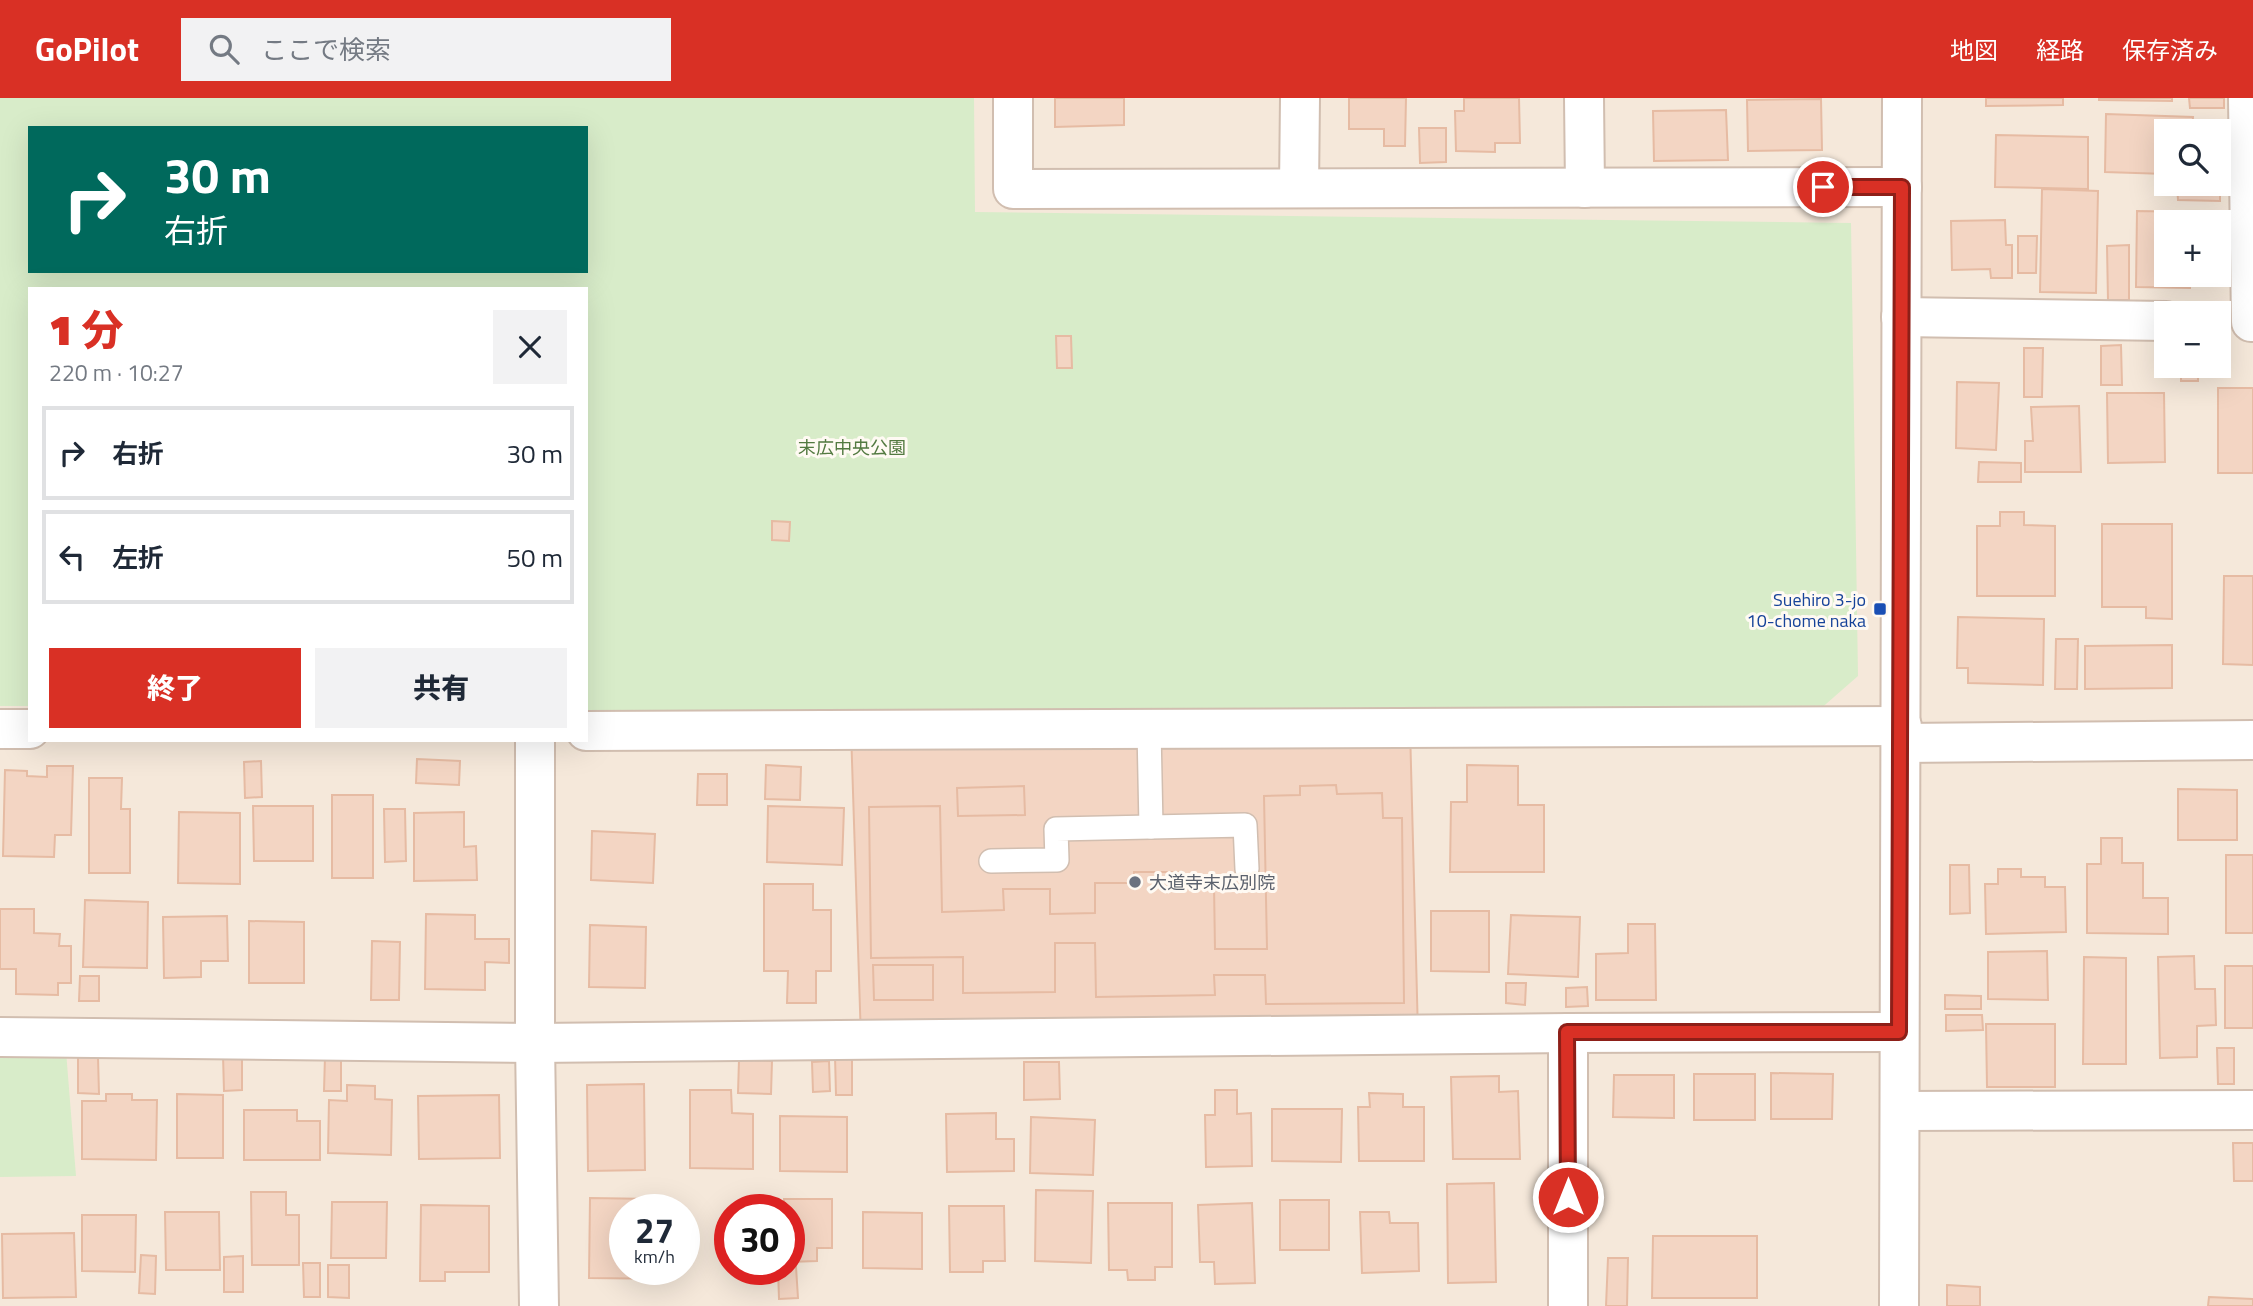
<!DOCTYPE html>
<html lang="ja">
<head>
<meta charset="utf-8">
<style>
  body { margin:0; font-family:"Titillium Web","Noto Sans JP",sans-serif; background:#f2f2f3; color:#1f2937; height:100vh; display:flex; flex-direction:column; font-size:26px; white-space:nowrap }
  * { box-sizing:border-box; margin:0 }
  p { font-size:23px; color:#747a83 }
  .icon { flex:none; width:38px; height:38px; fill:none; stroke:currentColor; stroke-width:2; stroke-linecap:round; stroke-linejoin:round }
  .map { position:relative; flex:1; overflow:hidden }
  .side { position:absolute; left:28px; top:189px; width:560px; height:455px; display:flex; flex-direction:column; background:#fff; border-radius:0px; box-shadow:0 7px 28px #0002 }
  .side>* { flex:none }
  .banner { position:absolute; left:28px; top:28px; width:560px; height:147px; border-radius:0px; box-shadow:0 7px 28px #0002; background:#00695c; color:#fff; overflow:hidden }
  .controls { position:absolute; left:2154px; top:21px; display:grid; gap:14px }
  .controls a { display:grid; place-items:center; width:77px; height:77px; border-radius:0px; background:#fff; box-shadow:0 7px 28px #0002; font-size:35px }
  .speed { position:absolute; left:609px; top:1096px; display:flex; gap:14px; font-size:35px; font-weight:700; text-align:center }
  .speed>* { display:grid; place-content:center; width:91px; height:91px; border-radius:50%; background:#fff; box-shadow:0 7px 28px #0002; line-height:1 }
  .speed small { font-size:18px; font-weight:400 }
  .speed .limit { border:10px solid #d22; background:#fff; color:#111 }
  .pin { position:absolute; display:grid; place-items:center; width:60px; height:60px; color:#fff; margin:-30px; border:4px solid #fff; border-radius:50%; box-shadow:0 2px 7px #0007 }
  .me { position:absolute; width:77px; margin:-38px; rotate:0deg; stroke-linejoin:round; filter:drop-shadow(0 0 5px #0008) }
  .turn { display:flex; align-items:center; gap:24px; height:147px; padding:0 21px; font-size:32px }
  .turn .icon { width:91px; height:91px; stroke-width:2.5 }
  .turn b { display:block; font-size:49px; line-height:60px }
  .round { display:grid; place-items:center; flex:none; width:74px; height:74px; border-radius:0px; background:#f2f2f3 }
  .overview { display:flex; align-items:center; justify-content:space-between; height:119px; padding:0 21px }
  h1 { font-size:42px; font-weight:800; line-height:52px; color:#d93025 }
  .cta { display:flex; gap:14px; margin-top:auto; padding:14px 21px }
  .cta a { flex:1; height:80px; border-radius:0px; background:#d93025; color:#fff; font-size:28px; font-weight:800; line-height:80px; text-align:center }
  .cta a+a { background:#f2f2f3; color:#1f2937 }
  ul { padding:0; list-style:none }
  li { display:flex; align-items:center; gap:21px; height:94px; margin:0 14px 10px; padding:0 7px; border:4px solid #e0e1e3; border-radius:0px }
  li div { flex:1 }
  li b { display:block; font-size:26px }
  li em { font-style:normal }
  header { display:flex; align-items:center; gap:42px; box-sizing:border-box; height:98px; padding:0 35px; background:#d93025; color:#fff }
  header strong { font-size:33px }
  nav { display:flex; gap:38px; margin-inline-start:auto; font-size:24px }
  .search { width:490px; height:63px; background:#f2f2f3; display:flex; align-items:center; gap:18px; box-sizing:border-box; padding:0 24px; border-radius:0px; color:#747a83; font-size:26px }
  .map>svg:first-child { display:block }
  .residential { fill:#f5e8da; fill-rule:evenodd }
  .green { fill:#d8ecc9; fill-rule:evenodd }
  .building { fill:#f3d5c3; stroke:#e6bba3; stroke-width:2 }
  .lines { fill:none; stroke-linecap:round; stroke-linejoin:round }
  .lane-casing { stroke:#d1beb0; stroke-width:26 }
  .street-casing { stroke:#d1beb0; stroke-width:42 }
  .lane { stroke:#fff; stroke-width:23 }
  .street { stroke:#fff; stroke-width:38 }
  .route-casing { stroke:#8d1f18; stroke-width:18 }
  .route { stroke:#d93025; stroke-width:12 }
  .transit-dot { fill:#1a4fb4; stroke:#fffaf3; stroke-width:2.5 }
  .worship-dot { fill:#6b7280; stroke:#fffaf3; stroke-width:2.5 }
  .labels { text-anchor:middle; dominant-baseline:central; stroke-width:6; stroke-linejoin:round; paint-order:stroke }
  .park-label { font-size:18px; fill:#537a41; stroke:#fffaf3 }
  .transit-label { font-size:18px; fill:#164399; stroke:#fffaf3; text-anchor:end }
  .worship-label { font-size:18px; fill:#5b616d; stroke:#fffaf3; text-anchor:start }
</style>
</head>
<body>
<header>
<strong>GoPilot</strong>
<div class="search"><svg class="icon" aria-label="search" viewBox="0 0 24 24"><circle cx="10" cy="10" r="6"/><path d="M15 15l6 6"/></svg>ここで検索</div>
<nav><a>地図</a><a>経路</a><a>保存済み</a></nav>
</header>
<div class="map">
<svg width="2253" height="1208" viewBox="0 0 2253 1208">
  <rect width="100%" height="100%" fill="#fdf6ec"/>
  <path class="residential" d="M0 0H2253V1208H0ZM30 30H586V173H30ZM2166 33H2219V86H2166ZM2166 124H2219V177H2166ZM30 191H586V642H30ZM2166 215H2219V268H2166ZM625 1111H684V1171H625ZM730 1111H789V1171H730Z"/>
  <g class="green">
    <path d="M0 0H974L975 114 1851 125 1858 578 1810 620 586 612V191H30V608H0ZM30 30H586V173H30Z"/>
    <path d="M66 953 76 1078 0 1079V954Z"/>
  </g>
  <g class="building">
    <path d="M1055 0H1124V27L1055 29Z"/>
    <path d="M1349 0H1406L1405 48H1384V31H1349Z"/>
    <path d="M1464 0H1519L1520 45H1495V54L1456 53 1455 13H1464Z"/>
    <path d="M1986 0H2063V7L1986 8Z"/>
    <path d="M2099 0H2172V3L2099 2Z"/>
    <path d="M2189 0H2224V10H2190Z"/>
    <path d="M1821 1 1822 52 1748 53 1747 2Z"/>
    <path d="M1726 12 1728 62 1654 63 1653 13Z"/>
    <path d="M2106 16 2193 19 2192 33H2166V76L2105 74Z"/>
    <path d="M1419 30H1446V64L1420 65Z"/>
    <path d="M1996 37 2088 39V91L1995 89Z"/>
    <path d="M2220 84V103L2178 102 2177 86Z"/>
    <path d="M2042 91 2098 93 2096 195 2040 194Z"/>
    <path d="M2137 113 2191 114 2190 124H2166V177H2190V190L2136 189Z"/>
    <path d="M2005 122 2006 147H2012V180H1991L1990 171 1952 172 1951 123Z"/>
    <path d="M2018 138H2037L2036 175H2018Z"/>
    <path d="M2129 147V202H2108L2107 148Z"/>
    <path d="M1056 238H1071L1072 270H1057Z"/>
    <path d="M2121 247 2122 287H2101V248Z"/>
    <path d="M2024 250H2043L2042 299H2024Z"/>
    <rect x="2181" y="268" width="17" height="15"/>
    <path d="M1957 284 1999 285 1996 352 1956 350Z"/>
    <rect x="2218" y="290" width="35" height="85"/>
    <path d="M2107 295H2164L2165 364 2108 365Z"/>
    <path d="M2079 308 2081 374H2025V343H2033L2031 309Z"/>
    <path d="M1979 364 2021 365V384H1978Z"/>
    <path d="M2000 414H2024V427L2055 428V498H1977V428H2000Z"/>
    <path d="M772 423 790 424 789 443 772 442Z"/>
    <path d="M2102 426H2172V521L2146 520V509H2102Z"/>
    <path d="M2224 478H2253V567L2223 566Z"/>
    <path d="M1958 519 2044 521 2043 587 1968 585V570H1957Z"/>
    <path d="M2056 541H2078L2077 591H2055Z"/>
    <path d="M2172 547V590L2085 591V548Z"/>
    <path d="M1410 630 1418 936 861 942 851 632Z"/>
    <path d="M417 661 460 663 459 687 416 685Z"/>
    <path d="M261 663 262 699 245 700 244 664Z"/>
    <path d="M766 667 801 669 800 702 765 701Z"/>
    <path d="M1467 667 1518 668V707H1544V774H1450L1451 704H1467Z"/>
    <path d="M47 668H73L71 737H55L54 759 3 758 5 672 27 673V678L47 679Z"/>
    <path d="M698 676H727V707H697Z"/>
    <path d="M89 680H122L121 711H130V775H89Z"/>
    <path d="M1336 687 1337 696 1382 695 1383 720H1402L1404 905 1266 906 1265 877H1214L1215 897 1096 899 1095 845H1055V894L963 895V859L871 860 869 709 940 708 942 814 1004 812 1003 791H1050V816L1095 815V785H1134V774H1179L1180 787H1214L1215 851H1267L1264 698 1300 697V688Z"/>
    <path d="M1024 688 1025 717 958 718 957 690Z"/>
    <path d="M2178 691 2237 692V742H2178Z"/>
    <rect x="332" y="697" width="41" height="83"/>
    <path d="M253 708H313V763H254Z"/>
    <path d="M768 708 844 710 842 767 767 764Z"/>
    <path d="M384 711H405L406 763 385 764Z"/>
    <path d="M179 714 240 715V786L178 785Z"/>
    <path d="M464 714V749L476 748 477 782 414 783V715Z"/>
    <path d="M592 733 655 736 653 785 591 782Z"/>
    <path d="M2101 740H2122V765H2143V800H2168V836L2087 835V766H2101Z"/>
    <rect x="2226" y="757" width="27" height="78"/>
    <path d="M1950 767H1969L1970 815 1950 816Z"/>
    <path d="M1998 771H2021V779H2045V789H2065L2066 834 1986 836 1985 786H1998Z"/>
    <path d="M764 786H813V812H831V873H816V905H787L788 873H764Z"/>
    <path d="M85 802 148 804 147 870 83 869Z"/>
    <path d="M0 811H34V835L60 836 59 848H71V885H58V897L16 896V871H0Z"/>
    <path d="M1431 813H1489V874L1431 873Z"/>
    <path d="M426 816 475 817V841H509V865L485 864V892L425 891Z"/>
    <path d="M1511 817 1580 819 1578 879 1508 876Z"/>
    <path d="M227 818 228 863H201V879L164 880 163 819Z"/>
    <path d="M249 823 304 824V885H249Z"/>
    <path d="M1628 826H1655L1656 902H1596V856L1628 855Z"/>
    <path d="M590 827 646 829 645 890 589 889Z"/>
    <path d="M372 843 400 844 399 902H371Z"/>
    <path d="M2047 853 2048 902 1988 901V854Z"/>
    <path d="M2194 858 2195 891H2215L2216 927 2197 928V959L2160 960 2158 859Z"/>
    <path d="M2084 859 2126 860V966H2083Z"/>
    <path d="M873 867H933V902H874Z"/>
    <rect x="2225" y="868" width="28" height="62"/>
    <path d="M80 878H99V903H79Z"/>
    <path d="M1506 885H1526L1525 907 1506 905Z"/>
    <path d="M1587 889 1588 908 1566 909V890Z"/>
    <path d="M1945 897 1981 898V911H1945Z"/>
    <path d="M1946 917H1982L1983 932 1946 933Z"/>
    <path d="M1986 926H2055V989H1987Z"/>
    <path d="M2217 950H2234V986H2218Z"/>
    <path d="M223 957H242V992L224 993Z"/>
    <path d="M325 958 341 959V993H324Z"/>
    <path d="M835 958H852V997H836Z"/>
    <path d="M78 959H98L99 996 78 995Z"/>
    <path d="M739 962 772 963 771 996 738 995Z"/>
    <path d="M829 963 830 993 813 994 812 964Z"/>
    <path d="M1024 964H1059L1060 1001 1024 1002Z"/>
    <path d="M1771 975 1833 976 1832 1021H1771Z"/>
    <rect x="1694" y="976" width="61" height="46"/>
    <path d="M1614 977H1674V1020L1613 1019Z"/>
    <path d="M1499 978V994L1518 993 1520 1061H1453L1451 979Z"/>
    <path d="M644 986 645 1072 588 1073 587 987Z"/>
    <path d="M347 987 375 988V1001L392 1002 391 1057 328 1055 329 1002 347 1003Z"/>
    <path d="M690 992H731L732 1015 753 1016V1071L690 1070Z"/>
    <path d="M1215 992H1237V1016L1251 1015 1252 1068 1206 1069 1205 1017H1215Z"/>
    <path d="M1369 995 1403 996V1009H1424V1063H1359L1358 1009H1370Z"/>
    <path d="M106 996H132V1002H157L156 1062 82 1061V1003H106Z"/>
    <path d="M177 996 223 997V1060H177Z"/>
    <path d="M499 997 500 1060 419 1061 418 998Z"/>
    <path d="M1272 1011H1342L1341 1064 1272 1063Z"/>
    <path d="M244 1012H297V1023H320V1062H244Z"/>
    <path d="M996 1015V1041H1014V1073L947 1074 946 1016Z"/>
    <path d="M780 1018 847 1019V1074L780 1073Z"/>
    <path d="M1031 1019 1095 1022 1093 1077 1030 1075Z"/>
    <path d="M2233 1045H2253V1083H2234Z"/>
    <path d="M1494 1085 1496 1184 1448 1185 1447 1086Z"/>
    <path d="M1036 1092 1093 1093 1091 1165 1035 1163Z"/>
    <path d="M251 1094H286V1117H299V1167H252Z"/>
    <path d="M590 1100 653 1101V1110L675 1111H625V1171H674V1181L589 1180Z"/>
    <path d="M784 1101H832V1150H817V1163L789 1164V1111H784Z"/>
    <rect x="1280" y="1102" width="49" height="50"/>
    <path d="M332 1104H387L386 1160H331Z"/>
    <path d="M1108 1105H1172V1169H1155V1182H1128L1127 1172H1109Z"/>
    <path d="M1252 1105 1255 1185 1215 1186 1214 1164H1200L1198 1107Z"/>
    <path d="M421 1107 489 1108V1174H445V1183H420Z"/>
    <path d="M949 1108H1004L1005 1163H983V1174H950Z"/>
    <path d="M165 1114H219L220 1172H166Z"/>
    <path d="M863 1114 922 1115V1171L863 1170Z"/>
    <path d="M1360 1114H1389L1390 1125H1418L1419 1173 1362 1175Z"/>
    <path d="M82 1117H136L135 1174 82 1173Z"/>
    <path d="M74 1135 76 1199 3 1200 2 1136Z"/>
    <path d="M1653 1138H1757V1200H1652Z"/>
    <path d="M141 1157 156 1158 155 1196 139 1195Z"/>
    <path d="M243 1158V1194H224V1159Z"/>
    <path d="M1608 1160H1628L1627 1208H1606Z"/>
    <path d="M303 1165H320V1199H304Z"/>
    <path d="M328 1167H349V1200L328 1199Z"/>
    <path d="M789 1169H796L798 1200 779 1201 778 1171Z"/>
    <path d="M1947 1187 1980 1189V1208H1947Z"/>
    <path d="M2209 1199 2253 1201V1208H2208Z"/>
  </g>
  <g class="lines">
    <g class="lane-casing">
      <g id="lane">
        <path d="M1149 631 1151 729"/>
        <path d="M991 763 1057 762 1056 731 1245 727 1247 771"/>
      </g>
    </g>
    <g class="street-casing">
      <g id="street">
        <path d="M1013 0V91L1902 89"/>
        <path d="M1584 0 1585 90"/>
        <path d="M2248 0 2251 224"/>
        <path d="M1299 90 1300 0"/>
        <path d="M1901 219 2166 223"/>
        <path d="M0 631H30"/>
        <path d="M586 633 1902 628"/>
        <path d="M535 642V945L539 1208"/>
        <path d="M1902 645 2253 642"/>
        <path d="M1568 935V1208"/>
        <path d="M0 939 535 945 1568 935 1899 934"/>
        <path d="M1900 1013 2253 1012"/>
        <path d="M1899 1208 1902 0"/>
      </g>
    </g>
    <use href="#lane" class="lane"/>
    <use href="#street" class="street"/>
  </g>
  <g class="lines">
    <g class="route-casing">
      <path id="route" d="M1568 1099 1567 934H1899L1902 89H1823"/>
    </g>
    <use href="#route" class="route"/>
  </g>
  <rect class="transit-dot" x="1873" y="504" width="14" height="14" rx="3.5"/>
  <circle class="worship-dot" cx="1135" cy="784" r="7"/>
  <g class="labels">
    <g class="park-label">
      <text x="852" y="349">末広中央公園</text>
    </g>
    <g class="transit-label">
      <text x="1866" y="501">Suehiro 3-jo<tspan x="1866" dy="21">10-chome naka</tspan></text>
    </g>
    <g class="worship-label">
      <text x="1149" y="784">大道寺末広別院</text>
    </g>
  </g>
</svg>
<div class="controls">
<a><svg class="icon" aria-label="search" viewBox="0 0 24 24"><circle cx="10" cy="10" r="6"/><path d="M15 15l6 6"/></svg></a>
<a>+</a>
<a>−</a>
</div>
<div class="speed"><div>27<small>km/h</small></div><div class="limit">30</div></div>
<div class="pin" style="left:1823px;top:89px;background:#d93025"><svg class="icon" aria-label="arrive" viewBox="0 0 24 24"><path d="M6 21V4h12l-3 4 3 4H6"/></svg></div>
<svg class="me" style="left:1568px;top:1099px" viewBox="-20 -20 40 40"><circle r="17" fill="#d93025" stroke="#fff" stroke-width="3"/><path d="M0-11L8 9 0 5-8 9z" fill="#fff"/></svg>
<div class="banner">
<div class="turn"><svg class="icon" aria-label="right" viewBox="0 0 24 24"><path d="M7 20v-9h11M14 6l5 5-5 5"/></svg><div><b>30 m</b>右折</div></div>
</div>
<section class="side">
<div class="overview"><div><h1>1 分</h1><p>220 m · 10:27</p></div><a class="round"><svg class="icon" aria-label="close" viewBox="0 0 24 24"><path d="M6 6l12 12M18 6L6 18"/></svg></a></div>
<ul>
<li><svg class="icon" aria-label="right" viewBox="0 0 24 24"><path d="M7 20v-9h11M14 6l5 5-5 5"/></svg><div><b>右折</b></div><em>30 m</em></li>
<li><svg class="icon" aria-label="left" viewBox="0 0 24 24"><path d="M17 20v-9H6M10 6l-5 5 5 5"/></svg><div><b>左折</b></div><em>50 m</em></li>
</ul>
<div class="cta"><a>終了</a><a>共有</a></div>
</section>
</div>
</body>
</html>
